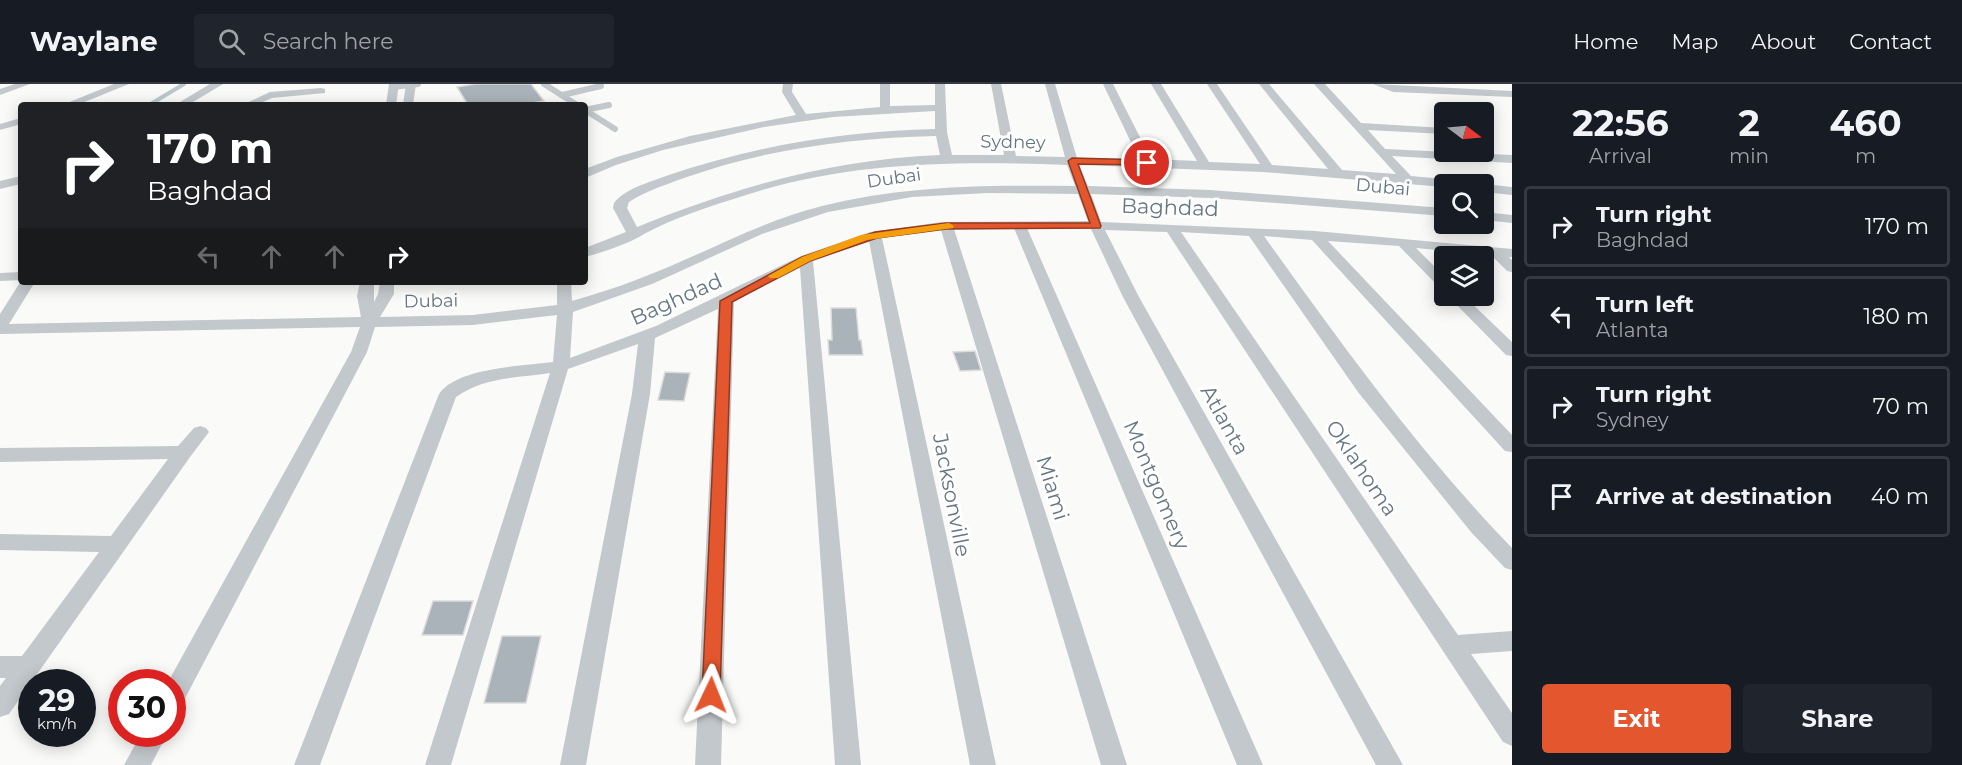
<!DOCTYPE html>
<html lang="en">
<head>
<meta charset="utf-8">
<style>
  body { margin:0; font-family:Montserrat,sans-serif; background:#20242c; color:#f1f3f6; height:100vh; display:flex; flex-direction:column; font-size:22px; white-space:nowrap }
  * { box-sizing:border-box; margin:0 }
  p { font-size:20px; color:#9ea1a6 }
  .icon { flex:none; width:33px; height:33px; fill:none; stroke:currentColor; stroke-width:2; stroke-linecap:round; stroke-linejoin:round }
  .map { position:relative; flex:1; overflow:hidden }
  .panel { display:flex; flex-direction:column; background:#171b24; width:450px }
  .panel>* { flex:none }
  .hud { position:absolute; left:18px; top:18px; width:570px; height:183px; border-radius:6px; box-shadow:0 3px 15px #0003; background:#202124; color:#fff; overflow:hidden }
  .needle { width:39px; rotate:106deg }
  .fabs { position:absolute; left:1434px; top:18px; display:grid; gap:12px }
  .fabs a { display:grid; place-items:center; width:60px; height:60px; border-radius:6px; background:#171b24; box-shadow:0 3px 15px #0003; font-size:30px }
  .speed { position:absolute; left:18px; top:585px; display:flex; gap:12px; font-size:30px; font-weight:700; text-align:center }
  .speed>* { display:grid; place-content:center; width:78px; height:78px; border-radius:50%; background:#171b24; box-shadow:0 3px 15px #0003; line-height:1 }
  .speed small { font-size:15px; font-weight:400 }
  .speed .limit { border:9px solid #d22; background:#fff; color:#111 }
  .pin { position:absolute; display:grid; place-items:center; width:51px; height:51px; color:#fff; margin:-26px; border:3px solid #fff; border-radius:50%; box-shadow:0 2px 6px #0007 }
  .me { position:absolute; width:66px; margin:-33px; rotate:2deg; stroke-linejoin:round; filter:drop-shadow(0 0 4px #0008) }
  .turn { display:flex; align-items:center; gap:21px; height:126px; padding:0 30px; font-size:27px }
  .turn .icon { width:78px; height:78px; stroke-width:2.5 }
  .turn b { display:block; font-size:42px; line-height:51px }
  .lanes { display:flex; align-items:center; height:57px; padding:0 30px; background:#0003; justify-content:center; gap:30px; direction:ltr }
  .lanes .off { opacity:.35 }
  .eta { display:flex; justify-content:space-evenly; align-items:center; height:102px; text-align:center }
  .eta b { font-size:36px; font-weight:700; line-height:42px }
  .action { display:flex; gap:12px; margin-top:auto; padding:12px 30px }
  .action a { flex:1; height:69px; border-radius:6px; background:#e4572e; color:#fff; font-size:24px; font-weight:700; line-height:69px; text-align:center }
  .action a+a { background:#20242c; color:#f1f3f6 }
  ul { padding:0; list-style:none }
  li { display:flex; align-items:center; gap:18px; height:81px; margin:0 12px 9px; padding:0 18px; border:3px solid #363941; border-radius:6px }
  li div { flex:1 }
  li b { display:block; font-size:22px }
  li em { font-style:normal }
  header { display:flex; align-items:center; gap:36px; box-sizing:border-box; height:84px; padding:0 30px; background:#171b24; border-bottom:2px solid #363941 }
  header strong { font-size:28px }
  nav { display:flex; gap:33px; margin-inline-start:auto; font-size:21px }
  .search { width:420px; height:54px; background:#20242c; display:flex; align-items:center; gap:15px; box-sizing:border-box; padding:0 21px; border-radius:6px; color:#9ea1a6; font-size:22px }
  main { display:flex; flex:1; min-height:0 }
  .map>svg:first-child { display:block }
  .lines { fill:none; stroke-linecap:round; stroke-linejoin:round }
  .stream { stroke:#bbc7cb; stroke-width:4 }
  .building { fill:#aab3b9; stroke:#dcdcda; stroke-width:1.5 }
  .service { stroke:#c3c8cc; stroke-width:6 }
  .minor { fill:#c3c8cc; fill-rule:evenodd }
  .route { fill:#e4572e; stroke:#94391e; stroke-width:1.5 }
  .slow { fill:#f59e0b }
  .labels { text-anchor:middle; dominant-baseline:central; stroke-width:6; stroke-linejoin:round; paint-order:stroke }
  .far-street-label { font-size:18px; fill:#657683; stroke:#fff }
  .street-label { font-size:21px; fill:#657683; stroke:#fff }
</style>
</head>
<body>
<header>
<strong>Waylane</strong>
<div class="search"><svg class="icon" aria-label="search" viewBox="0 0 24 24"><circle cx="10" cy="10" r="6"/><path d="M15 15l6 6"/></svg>Search here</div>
<nav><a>Home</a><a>Map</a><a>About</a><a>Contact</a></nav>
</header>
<main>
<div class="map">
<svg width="1512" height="681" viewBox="0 0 1512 681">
  <rect width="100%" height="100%" fill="#fafaf8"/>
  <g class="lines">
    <path class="stream" d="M149 21 184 0"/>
  </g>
  <g class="building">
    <path d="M476 0H531L544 17 520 21H468L457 3Z"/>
    <path d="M831 224H856L859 256H861L863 271H829L828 256H832Z"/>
    <path d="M975 267 981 286 960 287 953 268Z"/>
    <path d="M665 288 690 289 684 317 658 316Z"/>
    <path d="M433 517H473L463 551H422Z"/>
    <path d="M502 552H541L526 619H484Z"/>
  </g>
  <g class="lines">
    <g class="service">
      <path d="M544 0 577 21"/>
      <path d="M393 3 418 0"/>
      <path d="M562 11 601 2"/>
      <path d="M585 26 615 45"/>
      <path d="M585 26 609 21"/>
    </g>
    <g class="minor">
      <path d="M15 0H30L0 11V5Z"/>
      <path d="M114 0H129L77 21H62Z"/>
      <path d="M210 0H223L188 21H175Z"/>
      <path d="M389 0H399L396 21H386Z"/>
      <path d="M406 0H416L413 21H403Z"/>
      <path d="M783 0H793L792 8 806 30 880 23V0H890V22L935 21V0H945L947 48 952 71H1004L991 0H1001L1016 72 1065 73 1045 0H1055L1077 74 1139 75 1103 0H1113L1151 75 1197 77 1151 0H1161L1209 78 1260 80 1207 0H1217L1272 81 1328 85 1259 0H1269L1342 86 1396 90 1314 0H1325L1361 39 1444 44V50L1368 46 1385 65 1512 71V79L1392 72 1411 92 1455 96 1461 100H1444V103L1263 88 1079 81 1088 102 1210 106 1444 124V132L1210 114 1091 110 1101 138 1315 147 1512 165V173H1509L1512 176V188L1507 187 1491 171 1416 164 1444 192V204L1439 203 1399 162 1328 157 1512 351V368L1505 367 1312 156 1264 152C1342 261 1419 368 1512 464V486L1505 484 1471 448 1358 308 1249 152 1181 148 1458 551 1512 547V567L1471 570 1512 629V662L1503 658 1167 148 1105 146 1139 213 1403 681H1376L1123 213 1091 145 1027 144 1263 681H1237L1014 144 954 145 1127 681H1101L941 146 882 154 996 681H970L869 157 813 177 861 681H835L800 184 734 217 721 681H695L718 225 655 254 650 310 586 681H560L632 310 638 260 568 285 451 681H425L550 289C517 294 484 293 456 313L320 681H294L439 310C457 283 524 282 553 278L557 231 473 241 375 243 367 268 181 622 172 625V598H168L351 268 360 243 0 250V230L21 197 35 198 9 240 361 233 357 212 360 198H374V218L378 210 380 198H394V210L380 233 473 231 557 221V198H571L572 217C595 210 619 203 641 194 702 171 758 138 822 122 905 101 990 101 1075 102L1067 81C958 77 851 77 746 111 714 121 673 134 644 150 628 160 604 168 585 173V164L626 148 613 124 614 119C626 104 648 99 666 92 753 62 843 47 935 45V27L833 33 764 43 663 66 616 81 585 94V85L617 73 690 52 796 31 782 8ZM936 52 940 71C834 75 736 103 637 143L627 124 629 118C646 107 665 101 684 94 765 65 850 54 936 52ZM987 109 1078 110 1088 137 942 138 870 148 801 172 656 242 570 274 573 228 652 200 762 150 828 128 912 113Z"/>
      <path d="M1373 0 1512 7V13L1393 8Z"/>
      <path d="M321 4 325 5V9L272 14 256 21H242L270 8Z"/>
      <path d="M21 34V40L0 46V40Z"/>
      <path d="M21 92V100L0 105V97Z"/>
      <path d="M1483 100H1484L1512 103V111L1484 108Z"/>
      <path d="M1484 128 1512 131V139L1484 136Z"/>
      <path d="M21 188V196L0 197V189Z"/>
      <path d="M1448 212H1464L1512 258V272L1506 271Z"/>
      <path d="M200 342 206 344 209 348 190 373 9 630 0 633V602L6 594H0V572H22L99 468 0 466V450L111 452 168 375 0 378V364L178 362 194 344Z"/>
      <path d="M141 650H167L151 681H124Z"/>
    </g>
  </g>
  <path class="route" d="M1072 74 1147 76 1152 79 1147 81 1078 80 1101 142 1100 144 946 145 877 154 810 177 732 218 720 611 718 617 711 619 705 617 702 611 720 217 802 173 875 148 946 139H1090L1068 77Z"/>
  <path class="slow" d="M949 139 954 142 953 144 867 156 810 177 778 194H770L768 192 802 173 861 151Z"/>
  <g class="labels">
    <g class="far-street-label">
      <text transform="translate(1013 58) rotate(1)">Sydney</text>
      <text transform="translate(894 94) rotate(-8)">Dubai</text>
      <text transform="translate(1383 103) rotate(5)">Dubai</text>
      <text transform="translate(431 217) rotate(-1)">Dubai</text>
    </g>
    <g class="street-label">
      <text transform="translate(1170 123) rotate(2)">Baghdad</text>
      <text transform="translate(676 215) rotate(-24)">Baghdad</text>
      <text transform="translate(1225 336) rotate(61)">Atlanta</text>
      <text transform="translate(1362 384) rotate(56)">Oklahoma</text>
      <text transform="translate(1157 401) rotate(67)">Montgomery</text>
      <text transform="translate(1053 404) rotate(73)">Miami</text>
      <text transform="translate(952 411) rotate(79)">Jacksonville</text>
    </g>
  </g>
</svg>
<div class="fabs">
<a><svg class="needle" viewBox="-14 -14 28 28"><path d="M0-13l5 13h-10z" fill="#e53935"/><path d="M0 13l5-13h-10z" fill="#9ea1a6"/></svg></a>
<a><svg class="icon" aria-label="search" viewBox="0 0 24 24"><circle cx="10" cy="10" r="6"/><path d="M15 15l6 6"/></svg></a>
<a><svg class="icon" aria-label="layers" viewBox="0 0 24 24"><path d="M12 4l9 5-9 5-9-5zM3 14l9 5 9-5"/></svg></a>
</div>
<div class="speed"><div>29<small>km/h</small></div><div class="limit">30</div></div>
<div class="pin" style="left:1147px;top:79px;background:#d93025"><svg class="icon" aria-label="arrive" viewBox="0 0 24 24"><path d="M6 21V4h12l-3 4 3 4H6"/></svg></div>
<svg class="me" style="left:711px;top:611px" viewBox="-20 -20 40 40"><path d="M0-17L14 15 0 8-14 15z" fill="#e4572e" stroke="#fff" stroke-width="4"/></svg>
<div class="hud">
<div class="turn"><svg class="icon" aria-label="right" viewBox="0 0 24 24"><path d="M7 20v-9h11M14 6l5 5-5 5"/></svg><div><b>170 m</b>Baghdad</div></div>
<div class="lanes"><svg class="icon off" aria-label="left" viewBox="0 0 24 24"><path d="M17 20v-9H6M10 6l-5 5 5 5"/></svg><svg class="icon off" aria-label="ahead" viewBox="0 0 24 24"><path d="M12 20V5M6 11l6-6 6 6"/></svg><svg class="icon off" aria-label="ahead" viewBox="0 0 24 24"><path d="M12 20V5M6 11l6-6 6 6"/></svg><svg class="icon" aria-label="right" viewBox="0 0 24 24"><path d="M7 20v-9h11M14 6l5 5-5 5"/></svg></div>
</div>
</div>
<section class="panel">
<div class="eta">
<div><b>22:56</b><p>Arrival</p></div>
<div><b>2</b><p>min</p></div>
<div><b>460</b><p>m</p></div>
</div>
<ul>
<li><svg class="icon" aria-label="right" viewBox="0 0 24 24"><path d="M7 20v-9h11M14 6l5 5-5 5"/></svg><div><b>Turn right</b><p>Baghdad</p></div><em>170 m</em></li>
<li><svg class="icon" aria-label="left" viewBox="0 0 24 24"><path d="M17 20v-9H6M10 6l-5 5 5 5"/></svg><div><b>Turn left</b><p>Atlanta</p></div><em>180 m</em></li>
<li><svg class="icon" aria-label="right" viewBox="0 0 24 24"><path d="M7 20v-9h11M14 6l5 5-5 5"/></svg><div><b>Turn right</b><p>Sydney</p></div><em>70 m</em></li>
<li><svg class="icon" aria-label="arrive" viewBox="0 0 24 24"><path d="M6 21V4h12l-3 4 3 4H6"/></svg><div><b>Arrive at destination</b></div><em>40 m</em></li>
</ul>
<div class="action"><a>Exit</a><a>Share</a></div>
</section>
</main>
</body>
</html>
